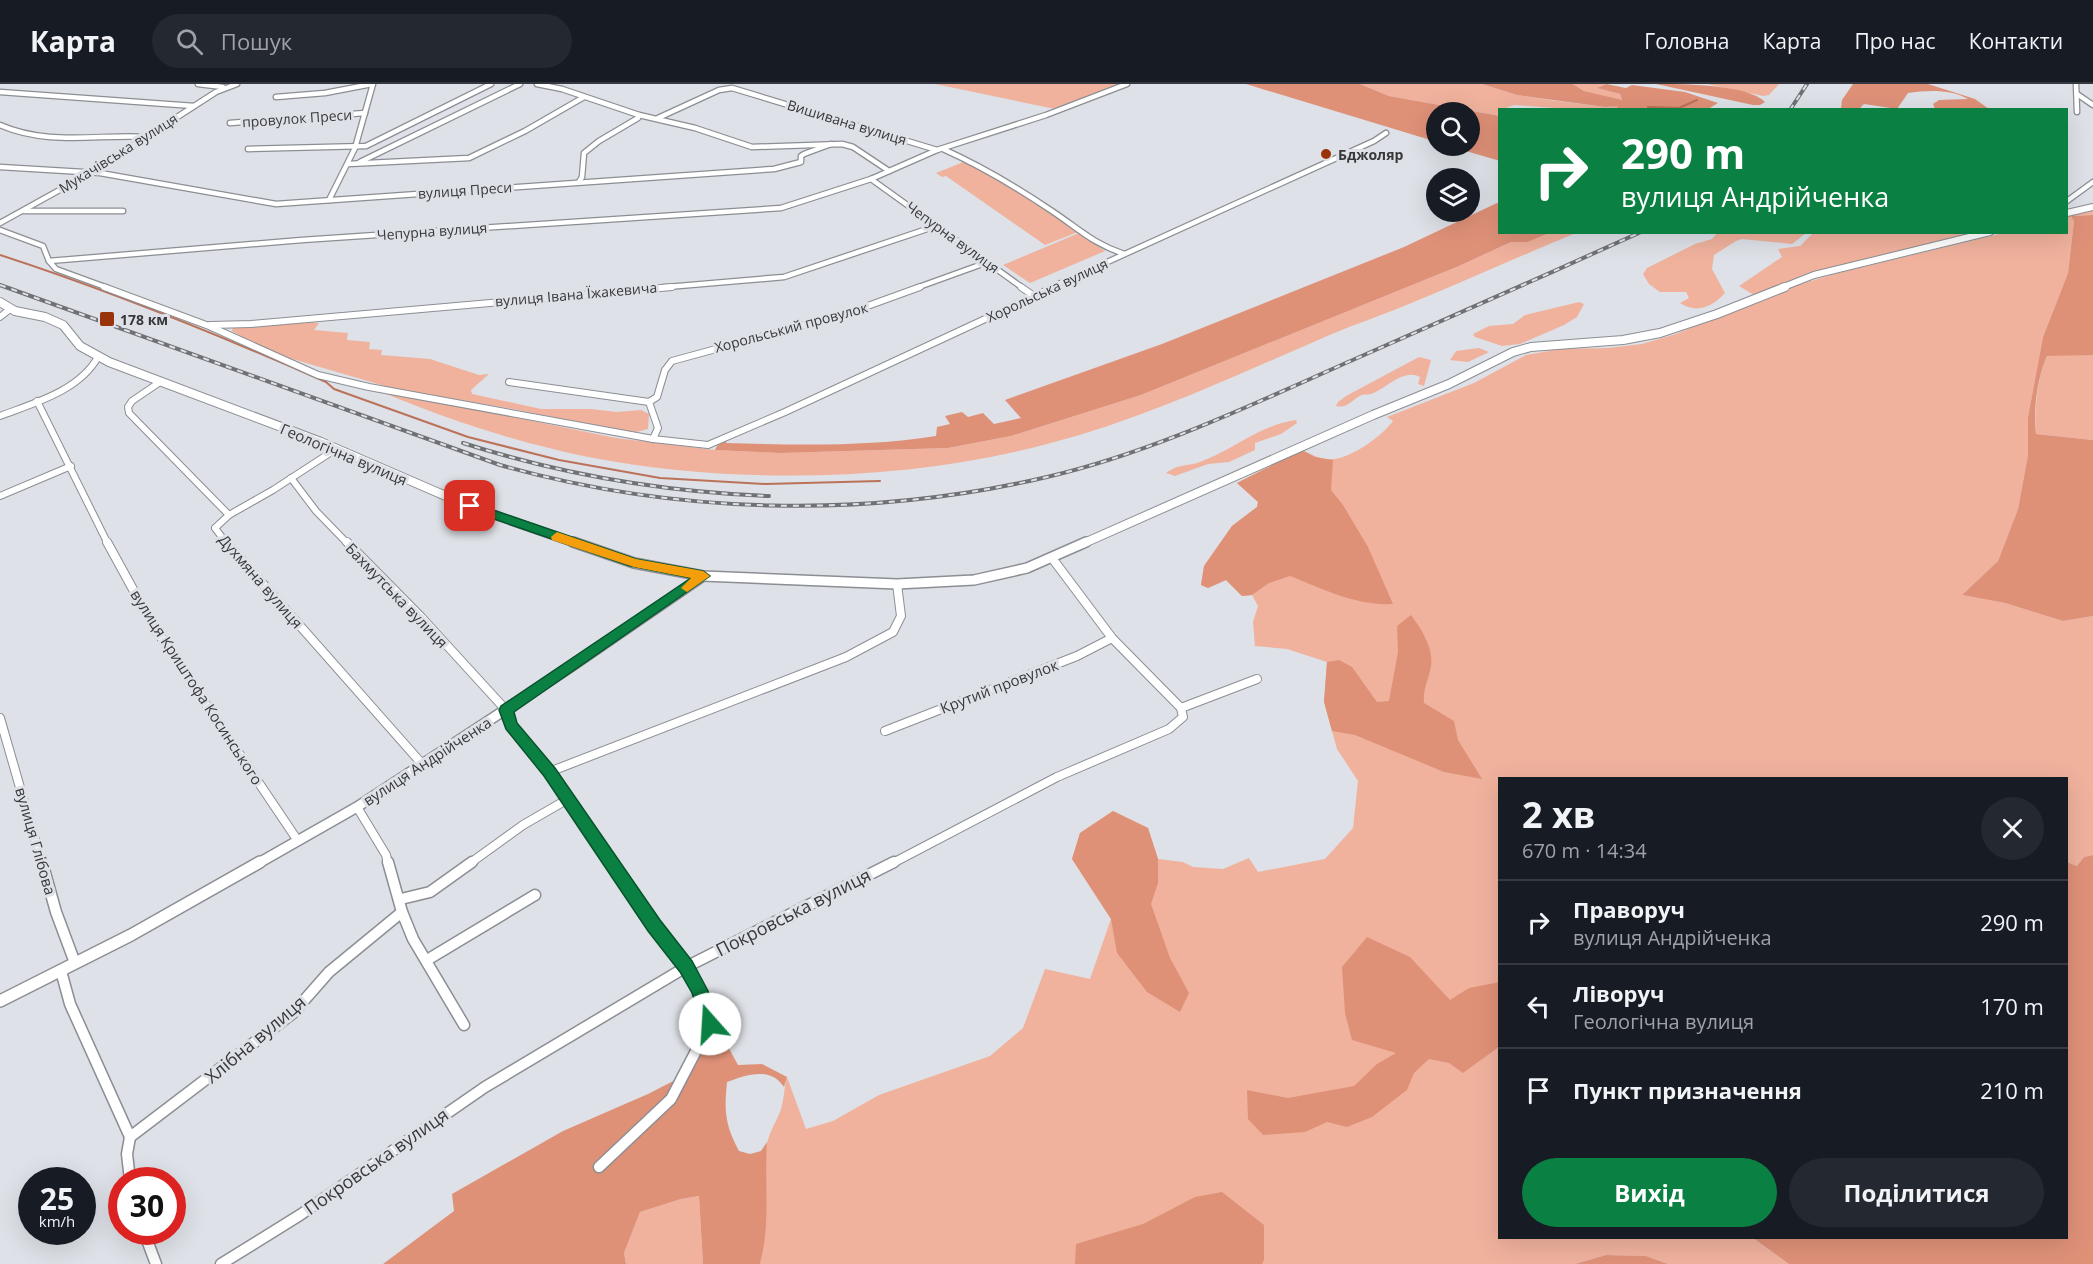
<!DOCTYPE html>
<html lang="uk">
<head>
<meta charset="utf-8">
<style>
  body { margin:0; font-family:"Open Sans",sans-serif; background:#242831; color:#f1f3f6; height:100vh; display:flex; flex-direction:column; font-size:22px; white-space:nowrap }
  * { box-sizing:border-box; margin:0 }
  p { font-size:20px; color:#9ea1a6 }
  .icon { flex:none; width:33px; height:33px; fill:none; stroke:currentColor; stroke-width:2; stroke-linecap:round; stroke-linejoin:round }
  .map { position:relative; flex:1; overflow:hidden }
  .drawer { position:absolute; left:1498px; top:693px; width:570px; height:462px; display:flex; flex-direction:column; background:#171b24; border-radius:0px; box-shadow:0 6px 24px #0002 }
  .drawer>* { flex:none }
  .banner { position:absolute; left:1498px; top:24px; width:570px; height:126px; border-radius:0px; box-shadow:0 6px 24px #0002; background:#0b8043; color:#fff; overflow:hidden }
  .controls { position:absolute; left:1426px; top:18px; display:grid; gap:12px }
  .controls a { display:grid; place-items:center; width:54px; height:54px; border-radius:50%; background:#171b24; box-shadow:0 6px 24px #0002; font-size:30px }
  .speed { position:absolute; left:18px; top:1083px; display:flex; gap:12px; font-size:30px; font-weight:700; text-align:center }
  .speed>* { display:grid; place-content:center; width:78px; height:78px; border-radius:50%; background:#171b24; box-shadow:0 6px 24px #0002; line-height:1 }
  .speed small { font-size:15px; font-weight:400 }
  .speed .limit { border:9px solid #d22; background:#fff; color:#111 }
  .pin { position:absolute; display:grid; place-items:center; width:51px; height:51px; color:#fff; margin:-26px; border-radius:12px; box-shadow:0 3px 9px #0006 }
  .me { position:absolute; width:66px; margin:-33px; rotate:341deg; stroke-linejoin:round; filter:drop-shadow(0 0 4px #0008) }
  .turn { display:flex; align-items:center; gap:21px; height:126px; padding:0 24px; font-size:27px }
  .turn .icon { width:78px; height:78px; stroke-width:2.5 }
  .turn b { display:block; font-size:42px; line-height:51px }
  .round { display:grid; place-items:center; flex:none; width:63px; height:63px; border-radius:32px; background:#242831 }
  .head { display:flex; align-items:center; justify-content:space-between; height:102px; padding:0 24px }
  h1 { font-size:36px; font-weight:700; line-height:45px }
  .button { display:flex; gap:12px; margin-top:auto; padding:12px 24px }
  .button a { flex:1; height:69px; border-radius:36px; background:#0b8043; color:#fff; font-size:24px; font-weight:700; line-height:69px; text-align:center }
  .button a+a { background:#242831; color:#f1f3f6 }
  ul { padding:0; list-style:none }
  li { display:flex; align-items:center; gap:18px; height:84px; padding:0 24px; border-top:2px solid #363941 }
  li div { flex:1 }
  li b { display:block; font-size:22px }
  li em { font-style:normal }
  header { display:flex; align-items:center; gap:36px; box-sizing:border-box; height:84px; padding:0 30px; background:#171b24; border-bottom:2px solid #363941 }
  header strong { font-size:28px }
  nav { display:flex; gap:33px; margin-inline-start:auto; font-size:21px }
  .search { width:420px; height:54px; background:#242831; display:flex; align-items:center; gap:15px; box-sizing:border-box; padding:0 21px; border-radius:33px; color:#9ea1a6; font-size:22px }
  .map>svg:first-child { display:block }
  .green { fill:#f0b29d }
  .forest { fill:#df9178 }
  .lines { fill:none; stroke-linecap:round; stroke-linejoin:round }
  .stream { stroke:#bc7159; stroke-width:2 }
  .minor-far3-casing { stroke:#8b8e93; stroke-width:7 }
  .minor-far2-casing { stroke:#8b8e93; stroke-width:8 }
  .minor-far1-casing { stroke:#8b8e93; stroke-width:10 }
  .minor-casing { stroke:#8b8e93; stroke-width:13 }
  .tertiary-far3-casing { stroke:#8b8e93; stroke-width:8 }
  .tertiary-far2-casing { stroke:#8b8e93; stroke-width:10 }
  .tertiary-far1-casing { stroke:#8b8e93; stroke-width:12 }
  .tertiary-casing { stroke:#8b8e93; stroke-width:14 }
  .minor-far3 { stroke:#fff; stroke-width:4.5 }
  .minor-far2 { stroke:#fff; stroke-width:6 }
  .minor-far1 { stroke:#fff; stroke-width:8 }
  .minor { stroke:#fff; stroke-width:10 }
  .tertiary-far3 { stroke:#fff; stroke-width:6 }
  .tertiary-far2 { stroke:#fff; stroke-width:8 }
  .tertiary-far1 { stroke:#fff; stroke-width:9 }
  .tertiary { stroke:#fff; stroke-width:11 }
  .rail-casing { stroke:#707175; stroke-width:4 }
  .rail { stroke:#dee1e7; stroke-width:2; stroke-dasharray:6; stroke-linecap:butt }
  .route { fill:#0b8043; stroke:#07532c; stroke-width:1.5 }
  .slow { fill:#f59e0b }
  .poi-dot { fill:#993309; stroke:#dee1e7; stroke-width:2 }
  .labels { text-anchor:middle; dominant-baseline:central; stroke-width:6; stroke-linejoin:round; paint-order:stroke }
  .far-street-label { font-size:14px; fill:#37383a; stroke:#dee1e7 }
  .far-poi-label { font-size:14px; font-weight:bold; fill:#37383a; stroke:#dee1e7; text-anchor:start }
  .street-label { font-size:15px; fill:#37383a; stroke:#dee1e7 }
  .near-street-label { font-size:18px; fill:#37383a; stroke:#dee1e7 }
</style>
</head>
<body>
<header>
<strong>Карта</strong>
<div class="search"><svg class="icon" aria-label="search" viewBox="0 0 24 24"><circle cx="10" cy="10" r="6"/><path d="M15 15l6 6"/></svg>Пошук</div>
<nav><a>Головна</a><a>Карта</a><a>Про нас</a><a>Контакти</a></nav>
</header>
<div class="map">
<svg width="2093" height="1180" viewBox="0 0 2093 1180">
  <rect width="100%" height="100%" fill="#dee1e7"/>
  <g class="green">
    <path d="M935 0H1126L1055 25Z"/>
    <path d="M1360 0H1482L1517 11 1550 16 1605 23 1622 21 1616 25 1584 26 1514 21 1500 26V32L1389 12Z"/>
    <path d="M1573 0H1605L1598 4 1620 10 1622 17 1584 7Z"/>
    <path d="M1707 0H1779L1769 11 1763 12Z"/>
    <path d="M966 77 1050 128 1078 148 1045 161 946 92 942 93 936 89Z"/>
    <path d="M2093 126V131L2072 132 2074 137 2068 189 2043 253 2028 333V371L2018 425 1998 477 1962 511 2005 519 2063 537 2093 532V771L2084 773 2077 782 2067 778V694H1500V1154H1753L1789 1180H1668L1646 1172 1606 1171 1575 1180H760C771 1140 760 1100 767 1060 769 1048 777 1037 781 1025 784 1015 784 1004 787 993L806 1045 833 1037 879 1011 990 972 1023 944 1045 885 1090 895 1111 835 1072 775 1080 749 1113 727 1148 744 1158 775 1183 778 1193 783 1223 785 1249 774 1258 788 1325 775 1353 744 1358 697 1337 665 1324 618 1327 578 1287 565 1255 562 1253 538 1258 522 1252 511 1242 512 1226 496 1208 504 1201 501 1204 482 1232 442 1257 423 1258 418 1237 399 1302 366C1312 371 1323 377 1334 375 1353 373 1382 352 1393 337L1387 333 1474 299 1526 271 1560 265 1608 264 1642 260 1676 250 1790 203 1838 189 2003 149 2067 148V131Z"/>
    <path d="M1718 148H1806V149L1792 160 1742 155 1736 157 1714 171 1712 185 1725 209C1712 223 1697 230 1680 219L1689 214 1686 208H1660L1649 200 1643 190 1647 184 1695 160 1712 155Z"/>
    <path d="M1079 149 1105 167 1030 199 1003 181Z"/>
    <path d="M1549 149H1576C1520 172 1465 197 1409 220 1378 233 1346 243 1316 257 1227 295 1141 336 1047 360 904 398 733 401 588 373 519 359 449 336 384 309L410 312 616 354 715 366 781 369 948 364 1011 352 1141 311 1459 182 1511 158H1528Z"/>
    <path d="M1813 149H1976L1810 189 1754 211 1739 202 1782 173 1778 165 1800 162Z"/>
    <path d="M1579 218 1584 220 1577 233 1564 241 1520 260 1502 262 1475 253 1473 250 1489 242 1513 240 1525 231Z"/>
    <path d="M309 238 319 239 314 246 348 249 347 256 370 258 369 265 382 266 381 271 430 275 479 291 489 290 471 306 472 310 541 325H591L617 328 641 326 649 330 648 345 636 348 611 345 513 325 395 305 289 274 257 262 232 247 233 242Z"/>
    <path d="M1479 264 1489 268 1468 278 1450 276 1456 267Z"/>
    <path d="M2067 270 2093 271V356L2036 350C2034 325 2037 296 2047 272Z"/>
    <path d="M1419 273 1431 276 1424 302 1418 300 1420 293C1403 284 1386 305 1371 310 1368 311 1365 310 1362 311 1352 315 1348 325 1336 322L1338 318 1346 312Z"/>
    <path d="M1296 336 1297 339 1281 350 1255 359V366L1229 378 1208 380 1175 392 1166 389C1176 381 1185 382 1197 379 1231 368 1259 341 1296 336Z"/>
    <path d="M699 1112 703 1180H626L624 1169 640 1128 681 1115Z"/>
  </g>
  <g class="forest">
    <path d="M1246 0H1360L1389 12 1500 32V77L1449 62H1470V28H1437V58Z"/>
    <path d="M1482 0H1573L1584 7 1622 16 1620 10 1597 4 1606 0 1626 4 1632 1 1685 8 1718 19 1708 25H1616L1618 22 1605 23 1517 11Z"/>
    <path d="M1656 0C1682 0 1747 0 1765 18L1760 21H1753Z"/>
    <path d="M1853 0H1928L1975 15 1989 25H1935L1933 20 1939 16 1968 15C1951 5 1927 6 1908 9L1897 25 1864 20 1859 25H1826H1841L1842 16Z"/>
    <path d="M1497 119 1500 120V148L1549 149 1528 158H1511L1459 182 1141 311 1011 352 948 364 781 369 715 366 719 358 727 355 726 359C797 361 866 363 936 352L937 343 950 340 945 332 962 328 968 333 983 329 994 340 1021 334 1005 316 1162 260 1404 163Z"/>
    <path d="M2093 131V271L2047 272C2037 295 2033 326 2036 350L2093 356V532L2063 537 2005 519 1962 511 1998 477 2018 425 2028 371V333L2043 253 2068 189 2074 137 2071 132Z"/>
    <path d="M1302 366 1315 373 1333 376 1331 406 1343 421 1368 463 1393 520C1356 522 1323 505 1290 492L1269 499 1252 511 1242 512 1226 496 1208 504 1201 501 1204 482 1232 442 1257 423 1258 418 1237 399Z"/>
    <path d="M1411 531C1422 546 1436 567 1430 587 1427 599 1423 606 1424 619L1454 637 1458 656 1482 695 1444 688 1355 651 1332 647 1324 618 1327 578 1339 576 1352 583 1377 618 1389 617 1398 568 1397 542Z"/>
    <path d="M1113 727 1148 744 1158 775V799L1151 820 1170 874 1189 909 1180 928 1147 908 1117 869 1111 835 1072 775 1080 749Z"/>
    <path d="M2093 771V1180H1789L1753 1154H2067V778L2077 782 2084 773Z"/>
    <path d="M1367 853 1410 873 1450 916 1469 904 1500 898V962L1463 989 1449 979 1429 975 1414 989 1407 1006 1372 1033 1347 1043 1327 1038 1305 1048 1263 1051 1248 1035 1247 1006 1288 1014 1354 1002 1377 980 1396 969 1352 956 1345 929 1342 883Z"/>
    <path d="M714 937 738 981 762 980 787 993 784 1003C770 982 746 991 727 998 724 1027 725 1041 739 1067L750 1070 761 1067 767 1058C764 1098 771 1140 760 1180H703L699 1112 681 1115 640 1128 624 1169 626 1180H383L454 1127 452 1110 563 1047 648 1010 681 993 707 940Z"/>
    <path d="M1222 1108 1264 1141V1176L1262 1180H1075L1076 1160 1143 1140 1195 1113Z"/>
    <path d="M1606 1171 1646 1172 1668 1180H1575Z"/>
  </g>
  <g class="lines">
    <g class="stream">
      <path d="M1648 23 1679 24 1697 16"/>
      <path d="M0 171C111 207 219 251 326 298L334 305 468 353 559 376 660 394 766 400 880 397"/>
    </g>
    <g class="minor-far3-casing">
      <g id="minor-far3">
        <path d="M198 0 223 3"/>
        <path d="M537 0 562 5 639 31 695 44 752 63 842 60 853 63 889 87"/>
        <path d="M2076 0 2077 28"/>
        <path d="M0 8 194 22"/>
        <path d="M2077 10 2093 21"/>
        <path d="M276 13 325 9 372 0"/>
        <path d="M658 34 719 6 732 4 937 66"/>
        <path d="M230 39 365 29"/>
        <path d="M0 41C48 62 97 50 148 53"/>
        <path d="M248 65 366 62 491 0"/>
        <path d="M943 65C981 82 1018 104 1052 127 1079 145 1092 159 1124 170"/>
        <path d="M360 78 520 0"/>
        <path d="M348 80 469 74 525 47 584 13"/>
        <path d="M0 83 100 89 276 120 774 85 801 78V72L804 70 831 60"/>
        <path d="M871 95 1023 204"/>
        <path d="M579 98 582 93 584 69 599 57 638 34 639 31"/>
        <path d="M329 116 355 64 373 0"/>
        <path d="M2067 117 2093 98"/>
        <path d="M24 127H123"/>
        <path d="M0 139 92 88 216 8 237 0"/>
        <path d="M0 146 43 162 49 177 302 156 781 124 871 95 937 66 1046 31 1127 0"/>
        <path d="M49 177 56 185 108 204"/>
        <path d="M655 204 784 193 936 142"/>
        <path d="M916 204 988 178"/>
        <path d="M1050 204 1374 57 1386 49"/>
      </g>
    </g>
    <g class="minor-far2-casing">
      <g id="minor-far2">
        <path d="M104 203 209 242 318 291 369 303 653 355 708 361 785 328 1054 203"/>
        <path d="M1021 203 1034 212"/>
        <path d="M0 233 10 225"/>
        <path d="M210 241 251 240 672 203"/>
        <path d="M160 298 132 317 128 323 129 329 229 431 215 444 227 460"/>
        <path d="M509 298 649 318"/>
        <path d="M37 317 108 460"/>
        <path d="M0 332C34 319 79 307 98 273"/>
        <path d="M653 355 658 344 649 318 657 313 665 286 672 277 851 228 920 203"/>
        <path d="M291 394 316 427 348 460"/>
        <path d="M0 412 71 382"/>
        <path d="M229 431 273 406 336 365"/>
      </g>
    </g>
    <g class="minor-far1-casing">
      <g id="minor-far1">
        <path d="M107 458 152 540 298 757"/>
        <path d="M226 458 423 681"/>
        <path d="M347 458 421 533 506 626 511 641 549 688 612 780"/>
        <path d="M1052 474 1112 554 1181 624"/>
        <path d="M0 634 42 780"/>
        <path d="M885 647 1077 572 1112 554"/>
        <path d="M549 688 846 573 893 548 901 532 897 500"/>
        <path d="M357 723 386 771 388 780"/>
        <path d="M469 780 523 741 568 715"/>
        <path d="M891 780 1057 693 1169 645 1183 633 1181 624 1257 595"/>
      </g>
    </g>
    <g class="minor-casing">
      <g id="minor">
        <path d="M42 778 56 828 75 879"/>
        <path d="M388 778 402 828 413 855 464 941"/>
        <path d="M401 815 430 808 472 778"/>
        <path d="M427 876 535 811"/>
        <path d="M61 887 70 920 130 1053 127 1070 130 1096"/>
        <path d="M130 1053 293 929 329 888 402 828"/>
        <path d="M599 1083 671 1015 710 940 699 907 686 883 611 778"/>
        <path d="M144 1148 156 1180"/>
        <path d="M221 1180 300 1131 485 1003 686 883 894 778"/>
      </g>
    </g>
    <g class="tertiary-far3-casing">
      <g id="tertiary-far3">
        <path d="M2067 129 2093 123"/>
        <path d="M1781 204 1814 191 1990 148"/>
      </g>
    </g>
    <g class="tertiary-far2-casing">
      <g id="tertiary-far2">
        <path d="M0 218 15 227 45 233 63 241 80 262 109 278 321 358 469 422 578 460"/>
        <path d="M1082 460 1373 331 1449 300 1513 268 1531 263 1623 256 1660 249 1717 230 1785 203"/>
      </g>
    </g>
    <g class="tertiary-far1-casing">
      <g id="tertiary-far1">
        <path d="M573 458 634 479 703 492 897 500 974 496 1027 484 1086 458"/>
        <path d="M257 780 357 723 572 582 703 492"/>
      </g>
    </g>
    <g class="tertiary-casing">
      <path id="tertiary" d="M0 917 131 851 260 778"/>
    </g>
    <use href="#minor-far3" class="minor-far3"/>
    <use href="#minor-far2" class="minor-far2"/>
    <use href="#minor-far1" class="minor-far1"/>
    <use href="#minor" class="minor"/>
    <use href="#tertiary-far3" class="tertiary-far3"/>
    <use href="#tertiary-far2" class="tertiary-far2"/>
    <use href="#tertiary-far1" class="tertiary-far1"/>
    <use href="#tertiary" class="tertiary"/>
    <g class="rail-casing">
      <g id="rail">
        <path d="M1790 26 1807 0"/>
        <path d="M0 201 500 381C677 431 868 435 1047 393 1154 368 1255 319 1355 275 1451 233 1546 191 1641 148"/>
        <path d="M463 359C563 391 664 408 769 412"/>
      </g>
    </g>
    <use href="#rail" class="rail"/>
  </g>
  <path class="route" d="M470 418 636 475 703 487 710 492 514 628 517 639 555 684 660 836 692 877 708 907 719 940 716 945 710 948 704 945 692 909 680 888 648 847 544 692 506 645 499 626 501 622 691 494 630 482 465 425 464 422Z"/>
  <path class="slow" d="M557 448 636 475 703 487 710 492 687 508 681 504 691 494 634 483 552 456 551 453Z"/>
  <g class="poi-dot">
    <circle cx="1326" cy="70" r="6"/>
    <rect x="99" y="227" width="16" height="16" rx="3"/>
  </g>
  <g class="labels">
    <g class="far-street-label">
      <text transform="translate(297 34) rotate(-4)">провулок Преси</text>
      <text transform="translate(847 38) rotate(17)">Вишивана вулиця</text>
      <text transform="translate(118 69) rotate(-32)">Мукачівська вулиця</text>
      <text transform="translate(465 106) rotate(-4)">вулиця Преси</text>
      <text transform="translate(432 147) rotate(-4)">Чепурна вулиця</text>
      <text transform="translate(953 153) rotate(36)">Чепурна вулиця</text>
      <text transform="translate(1047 206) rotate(-25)">Хорольська вулиця</text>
      <text transform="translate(576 210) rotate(-5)">вулиця Івана Їжакевича</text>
      <text transform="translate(791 243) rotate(-15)">Хорольський провулок</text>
    </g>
    <g class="far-poi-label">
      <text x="1338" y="70">Бджоляр</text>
      <text x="120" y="235">178 км</text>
    </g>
    <g class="street-label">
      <text transform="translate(344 370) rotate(23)">Геологічна вулиця</text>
      <text transform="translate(261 497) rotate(49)">Духмяна вулиця</text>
      <text transform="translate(397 511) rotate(46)">Бахмутська вулиця</text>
      <text transform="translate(999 602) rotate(-21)">Крутий провулок</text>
      <text transform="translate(197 603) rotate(57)">вулиця Криштофа Косинського</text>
      <text transform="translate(427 677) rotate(-33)">вулиця Андрійченка</text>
      <text transform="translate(36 757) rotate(74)">вулиця Глібова</text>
    </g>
    <g class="near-street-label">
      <text transform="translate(793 828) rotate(-27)">Покровська вулиця</text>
      <text transform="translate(255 955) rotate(-40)">Хлібна вулиця</text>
      <text transform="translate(376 1077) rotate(-35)">Покровська вулиця</text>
    </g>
  </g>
</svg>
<div class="controls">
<a><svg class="icon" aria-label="search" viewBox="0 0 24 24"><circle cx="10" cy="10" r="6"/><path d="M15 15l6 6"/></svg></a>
<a><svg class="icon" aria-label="layers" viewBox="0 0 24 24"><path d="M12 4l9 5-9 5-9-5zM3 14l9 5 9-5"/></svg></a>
</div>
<div class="speed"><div>25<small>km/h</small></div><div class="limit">30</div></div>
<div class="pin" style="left:470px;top:422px;background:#d93025"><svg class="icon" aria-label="arrive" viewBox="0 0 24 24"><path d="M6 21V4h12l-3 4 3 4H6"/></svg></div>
<svg class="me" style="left:710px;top:940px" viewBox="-20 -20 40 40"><circle r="19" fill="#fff"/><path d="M0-13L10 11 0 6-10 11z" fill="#0b8043"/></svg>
<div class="banner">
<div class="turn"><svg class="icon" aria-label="right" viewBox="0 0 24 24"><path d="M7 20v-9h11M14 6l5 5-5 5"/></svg><div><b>290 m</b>вулиця Андрійченка</div></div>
</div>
<section class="drawer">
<div class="head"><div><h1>2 хв</h1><p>670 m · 14:34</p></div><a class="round"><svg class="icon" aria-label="close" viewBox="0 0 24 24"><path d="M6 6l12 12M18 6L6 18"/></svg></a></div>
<ul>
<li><svg class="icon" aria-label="right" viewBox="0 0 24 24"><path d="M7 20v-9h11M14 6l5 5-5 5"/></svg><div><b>Праворуч</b><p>вулиця Андрійченка</p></div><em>290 m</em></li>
<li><svg class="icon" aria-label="left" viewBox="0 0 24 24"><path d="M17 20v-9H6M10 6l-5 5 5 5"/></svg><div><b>Ліворуч</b><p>Геологічна вулиця</p></div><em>170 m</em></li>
<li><svg class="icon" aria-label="arrive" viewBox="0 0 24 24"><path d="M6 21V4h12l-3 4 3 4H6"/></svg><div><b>Пункт призначення</b></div><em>210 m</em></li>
</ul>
<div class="button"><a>Вихід</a><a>Поділитися</a></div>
</section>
</div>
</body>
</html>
